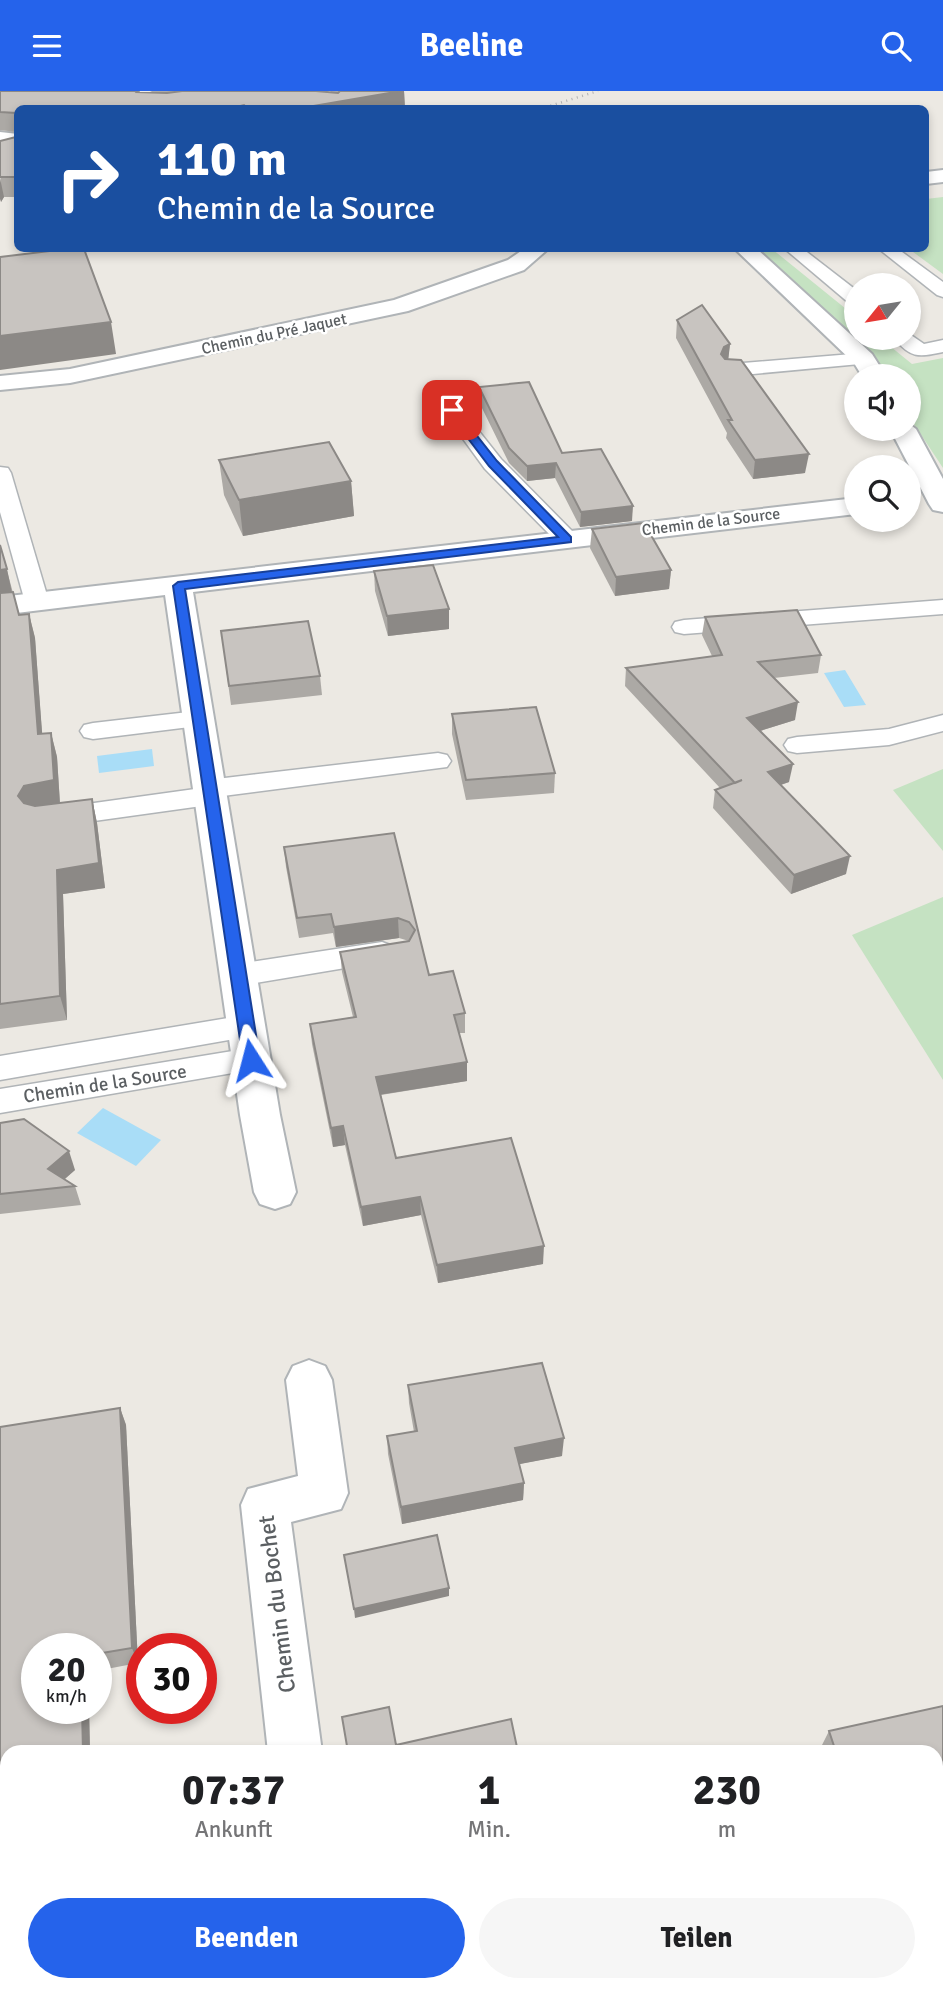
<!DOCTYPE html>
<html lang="de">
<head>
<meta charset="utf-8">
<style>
  body { margin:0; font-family:Signika,sans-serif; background:#f6f6f6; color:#202124; height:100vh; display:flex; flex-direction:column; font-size:26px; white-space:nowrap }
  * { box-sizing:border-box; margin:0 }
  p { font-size:23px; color:#757577 }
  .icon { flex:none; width:38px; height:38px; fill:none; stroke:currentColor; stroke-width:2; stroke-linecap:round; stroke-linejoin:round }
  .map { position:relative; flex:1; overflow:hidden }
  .side { position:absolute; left:0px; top:1654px; width:943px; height:247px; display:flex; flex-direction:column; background:#fff; border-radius:21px 21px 0 0; box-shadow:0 4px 10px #0003 }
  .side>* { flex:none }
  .top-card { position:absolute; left:14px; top:14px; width:915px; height:147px; border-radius:10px; box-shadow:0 4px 10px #0003; background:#1a4fa0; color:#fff; overflow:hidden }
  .needle { width:46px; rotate:240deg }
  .tools { position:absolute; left:844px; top:182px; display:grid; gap:14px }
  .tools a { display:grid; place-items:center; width:77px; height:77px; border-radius:50%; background:#fff; box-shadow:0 4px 10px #0003; font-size:35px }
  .speed { position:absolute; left:21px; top:1542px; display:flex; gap:14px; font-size:35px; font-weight:700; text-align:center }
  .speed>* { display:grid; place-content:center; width:91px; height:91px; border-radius:50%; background:#fff; box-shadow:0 4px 10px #0003; line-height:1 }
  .speed small { font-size:18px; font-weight:400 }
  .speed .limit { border:10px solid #d22; background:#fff; color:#111 }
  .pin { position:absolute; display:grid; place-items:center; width:60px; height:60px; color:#fff; margin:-30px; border-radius:14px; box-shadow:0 4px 10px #0006 }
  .me { position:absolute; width:77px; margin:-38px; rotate:351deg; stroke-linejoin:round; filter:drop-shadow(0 0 5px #0008) }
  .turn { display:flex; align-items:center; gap:24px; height:147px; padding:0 28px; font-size:32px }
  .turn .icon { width:91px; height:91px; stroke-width:2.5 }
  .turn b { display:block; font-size:49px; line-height:60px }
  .eta { display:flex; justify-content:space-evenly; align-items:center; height:119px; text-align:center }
  .eta b { font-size:42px; font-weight:700; line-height:49px }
  .cta { display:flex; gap:14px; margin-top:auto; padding:14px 28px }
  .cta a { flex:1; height:80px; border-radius:42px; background:#2563eb; color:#fff; font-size:28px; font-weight:700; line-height:80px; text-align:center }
  .cta a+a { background:#f6f6f6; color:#202124 }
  header { display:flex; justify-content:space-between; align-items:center; height:91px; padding:0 28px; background:#2563eb; color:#fff; font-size:32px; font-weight:700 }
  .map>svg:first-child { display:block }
  .green { fill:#c5e2c2 }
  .water { fill:#a9ddf7 }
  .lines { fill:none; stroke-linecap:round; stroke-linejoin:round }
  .service-casing { stroke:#b0b4b7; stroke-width:3 }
  .pedestrian-casing { stroke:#b0b4b7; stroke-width:4 }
  .minor-casing { stroke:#b0b4b7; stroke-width:4 }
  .service { fill:#fff; fill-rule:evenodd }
  .pedestrian { fill:#fff; fill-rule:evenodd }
  .minor { fill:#fff; fill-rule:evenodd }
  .rail { stroke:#b1b2b2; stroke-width:2.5; stroke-dasharray:1 4.5; stroke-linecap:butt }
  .wall { fill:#aca9a5 }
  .shaded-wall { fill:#8c8986 }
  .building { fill:#c8c4c0; stroke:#8c8986; stroke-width:2 }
  .route { fill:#2563eb; stroke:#184099; stroke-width:2 }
  .labels { text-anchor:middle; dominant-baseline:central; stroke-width:5; stroke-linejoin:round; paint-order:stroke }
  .far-street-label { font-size:16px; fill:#5b5f62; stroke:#fff }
  .street-label { font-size:19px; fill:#5b5f62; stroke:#fff }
  .near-street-label { font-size:23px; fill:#5b5f62; stroke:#fff }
</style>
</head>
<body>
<header><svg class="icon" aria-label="menu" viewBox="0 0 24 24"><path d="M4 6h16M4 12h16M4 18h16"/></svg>Beeline<svg class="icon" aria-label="search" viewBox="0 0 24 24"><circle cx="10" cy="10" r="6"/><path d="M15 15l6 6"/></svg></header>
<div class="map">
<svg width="943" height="1900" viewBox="0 0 943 1900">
  <rect width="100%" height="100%" fill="#ece9e3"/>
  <g class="green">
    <path d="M943 106V183L909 158H926V108Z"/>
    <path d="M740 158H772L856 226V247H880L912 273 943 267V377L908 324V285H882L859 250Z"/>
    <path d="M943 678V760L893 699Z"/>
    <path d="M943 806V989L852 844Z"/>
  </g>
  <g class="water">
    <path d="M845 579 866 614 844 616 824 582Z"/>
    <path d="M152 658 154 675 99 682 97 665Z"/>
    <path d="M103 1017 161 1049 136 1075 77 1042Z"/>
  </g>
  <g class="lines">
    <g class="service-casing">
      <g id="service">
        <path d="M785 158H803L856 199V213L849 212Z"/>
        <path d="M879 158H898L943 191V206L937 204Z"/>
        <path d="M908 242 924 253 943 249V261C919 266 911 268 894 247H908Z"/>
        <path d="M864 262 874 268 871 272 731 285 724 283 721 279 724 275 731 273Z"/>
        <path d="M452 313 459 315 501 368 575 443 578 448 575 453H559L485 378 442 319 445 315Z"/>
        <path d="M0 376 8 377 11 382 49 511 45 516H29L25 511 0 421Z"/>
        <path d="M943 509V523L684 543 675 541 672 536 675 531 684 529Z"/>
        <path d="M197 620 206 622 210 628 206 634 93 648 84 646 80 640 84 634 93 632Z"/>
        <path d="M943 624V640L889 654 797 662 788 660 784 654 788 648 797 646 889 638Z"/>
        <path d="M438 662 447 664 451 670 447 676 223 705 219 711 209 714 51 736 41 733 37 727 41 721 51 718 195 698 198 692 208 689Z"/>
        <path d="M382 851 393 855 397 862 393 869 238 895 227 892 223 884 227 876 238 873Z"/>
        <path d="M246 924 257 928 262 936 257 944 0 989V965Z"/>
        <path d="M251 957 262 961 267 969 262 977 0 1022V998Z"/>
      </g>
    </g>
    <g class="pedestrian-casing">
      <path id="pedestrian" d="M524 158H548L524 179 408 220 70 292 0 299V285L70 278 394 209 508 169Z"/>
    </g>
    <g class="minor-casing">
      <g id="minor">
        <path d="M0 41 18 43V55L0 53Z"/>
        <path d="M943 79V91L926 93V81Z"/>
        <path d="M735 158H757L872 263 886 285H862L854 272Z"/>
        <path d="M908 332 916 338 943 388V421L933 419 929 413 890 338H908Z"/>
        <path d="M856 407V423L193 501 280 1024 296 1101 290 1113 275 1118 260 1113 254 1101 240 1024 165 504 0 524V506Z"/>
        <path d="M309 1269 325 1275 332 1289 348 1402 341 1418 291 1431 322 1661H268L241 1414 248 1398 298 1385 286 1289 293 1275Z"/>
        <path d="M294 1894H352L353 1900H295Z"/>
      </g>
    </g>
    <use href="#service" class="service"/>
    <use href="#pedestrian" class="pedestrian"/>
    <use href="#minor" class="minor"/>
    <path class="rail" d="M540 18 598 0"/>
  </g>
  <g class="wall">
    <path d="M0 0H140V1H152L150 0H316L331 1 330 0H404L405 18H18V106H4L1 111 0 50 16 46V41L0 39Z"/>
    <path d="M677 229 730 253 728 268 805 382 753 388 726 347 727 342 676 247Z"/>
    <path d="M479 296 562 362 632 430 580 436 555 387 527 390 509 372 479 311Z"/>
    <path d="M219 369 351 390 354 425 243 445 224 404Z"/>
    <path d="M592 438 671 479 669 498 615 505 590 457Z"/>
    <path d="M0 454 19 524 29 523 35 547 42 643 51 642 57 666 60 712 92 708 97 732 105 797 63 803 67 929 0 938Z"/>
    <path d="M374 480 449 518V538L388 545 375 500Z"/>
    <path d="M705 526 821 564 818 582 774 587 795 629 760 640 789 691 781 694 846 783 791 803 713 717 715 699 720 697 625 595 626 577 712 565 702 544Z"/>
    <path d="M221 540 320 585 322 604 231 614Z"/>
    <path d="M452 623 555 682 554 702 466 709 452 643Z"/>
    <path d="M394 742 429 884 465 922V942H459L467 990 381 1004 396 1067 543 1173 438 1192 421 1124 363 1135 345 1054 333 1056 312 953 310 933 353 926 342 881 340 861 409 850 399 847 336 856 333 842 299 847 286 776 284 756Z"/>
    <path d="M0 1032 75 1079 65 1088 75 1095 81 1114 0 1123Z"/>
    <path d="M408 1294 562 1365 519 1373 524 1392 523 1409 402 1433 388 1363 387 1345 414 1341 409 1312Z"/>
    <path d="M120 1317 126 1334 138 1572 96 1580V1558H37V1617H89L90 1661H7V1894H96L97 1900H0V1336Z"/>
    <path d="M943 1615V1791L936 1792V1661H824L822 1654 829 1640Z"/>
    <path d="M858 1894H936L943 1900H860Z"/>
  </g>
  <g class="shaded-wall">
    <path d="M401 0H404L405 18H296Z"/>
    <path d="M244 14 245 18H228Z"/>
    <path d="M0 87 4 106 1 111 0 108Z"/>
    <path d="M111 231 116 263 0 279V245Z"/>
    <path d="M730 253 728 271 721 263 724 256Z"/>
    <path d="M809 363 805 382 753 388 755 369Z"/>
    <path d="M556 372 555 387 527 390V375Z"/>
    <path d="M351 390 354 425 243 445 239 409Z"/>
    <path d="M633 415 632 430 580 436 581 421Z"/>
    <path d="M7 478 12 502 0 504V479Z"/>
    <path d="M671 479 669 498 615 505 616 486Z"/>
    <path d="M449 518V538L388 545 387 525Z"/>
    <path d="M29 523 35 547 44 667 38 643Z"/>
    <path d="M798 611 795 629 744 645 747 627Z"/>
    <path d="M51 642 57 666 60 714 30 719 18 705Z"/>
    <path d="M793 673 789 691 765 699 768 681Z"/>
    <path d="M92 708 97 732 105 797 63 803 67 929 60 905 57 779Z"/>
    <path d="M850 765 846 783 791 803 794 784Z"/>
    <path d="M398 827 399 847 336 856 334 836Z"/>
    <path d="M467 971V990L378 1004 376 986Z"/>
    <path d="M343 1035 345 1054 333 1056 331 1037Z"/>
    <path d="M69 1060 75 1079 54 1097 48 1078Z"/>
    <path d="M420 1106 421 1124 363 1135 361 1116Z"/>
    <path d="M544 1155 543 1173 438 1192 437 1174Z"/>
    <path d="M120 1317 126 1334 138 1572 132 1557Z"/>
    <path d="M564 1347 562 1365 515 1374V1357Z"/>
    <path d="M524 1392 523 1409 402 1433 401 1416Z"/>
    <path d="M449 1497V1505L355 1527 354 1518Z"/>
    <path d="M82 1617H89L90 1661H83Z"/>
    <path d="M943 1780V1791L936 1792V1782Z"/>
    <rect x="89" y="1894" width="7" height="6"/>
    <path d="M710 1894H755L728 1900H683Z"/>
  </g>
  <g class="building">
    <path d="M0 0H138L137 1 167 2 182 0H316L338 2 340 0H401L296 18H248L244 14 228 18H18V86H0V50L16 46V22L0 21Z"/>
    <path d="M66 158H84L111 231 0 245V166Z"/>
    <path d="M702 214 730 253 724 256 721 263 725 268 741 269 809 363 755 369 728 329H732L677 229Z"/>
    <path d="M529 291 562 362 601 358 633 415 581 421 556 372 527 375 509 357 479 296Z"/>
    <path d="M329 351 351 390 239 409 219 369Z"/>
    <path d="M644 432 671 479 616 486 592 438Z"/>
    <path d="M0 454 7 478 0 479Z"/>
    <path d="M433 474 449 518 387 525 374 480Z"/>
    <path d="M13 501 19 524 29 523 38 643 51 642 54 689 24 695 18 705 24 712 35 715 92 708 99 772 57 779 60 905 0 913V502Z"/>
    <path d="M797 519 821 564 758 571 798 611 747 627 793 673 768 681 850 765 794 784 715 699 742 689 735 692 626 577 722 564 705 526Z"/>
    <path d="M308 530 320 585 229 595 221 540Z"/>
    <path d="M536 616 555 682 466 689 452 623Z"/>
    <path d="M394 742 429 884 453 880 465 922 454 924 467 971 376 986 396 1067 511 1047 544 1155 437 1174 420 1106 361 1116 343 1035 331 1037 310 933 356 926 340 861 409 850 415 839 409 831 398 827 334 836 331 823 297 827 284 756Z"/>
    <path d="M24 1028 69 1060 48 1078 75 1095 0 1103V1032Z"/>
    <path d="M542 1272 564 1347 515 1357 524 1392 401 1416 387 1345 417 1340 408 1294Z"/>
    <path d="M120 1317 132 1557 96 1563V1558H37V1617H82L83 1661H7V1894H89V1900H0V1336Z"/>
    <path d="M437 1444 449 1497 354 1518 344 1464Z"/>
    <path d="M943 1615V1780L936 1782V1661H836L829 1640Z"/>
    <path d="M389 1616 396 1654 511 1628 518 1661H348L342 1626Z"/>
    <path d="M936 1843 943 1862V1900H872L870 1894H936Z"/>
    <path d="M489 1894H710L683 1900H464Z"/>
  </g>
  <path class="route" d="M448 317H455L497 370 571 446V451L185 498 260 969 251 975 243 969 173 495 178 491 558 446 489 375 448 321Z"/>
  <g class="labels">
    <g class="far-street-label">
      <text transform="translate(274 243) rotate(-12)">Chemin du Pré Jaquet</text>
      <text transform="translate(711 431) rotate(-7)">Chemin de la Source</text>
    </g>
    <g class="street-label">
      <text transform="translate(105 993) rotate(-9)">Chemin de la Source</text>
    </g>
    <g class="near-street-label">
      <text transform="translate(277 1513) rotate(-97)">Chemin du Bochet</text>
    </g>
  </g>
</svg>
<div class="tools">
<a><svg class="needle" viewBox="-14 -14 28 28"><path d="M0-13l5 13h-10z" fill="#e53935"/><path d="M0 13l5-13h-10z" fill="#757577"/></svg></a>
<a><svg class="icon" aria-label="sound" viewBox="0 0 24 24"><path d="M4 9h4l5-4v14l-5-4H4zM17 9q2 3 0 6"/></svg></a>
<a><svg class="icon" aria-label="search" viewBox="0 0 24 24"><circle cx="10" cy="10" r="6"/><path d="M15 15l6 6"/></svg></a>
</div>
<div class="speed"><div>20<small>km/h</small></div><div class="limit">30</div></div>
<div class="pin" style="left:452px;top:319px;background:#d93025"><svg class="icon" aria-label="arrive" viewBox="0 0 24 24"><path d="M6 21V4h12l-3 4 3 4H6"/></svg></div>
<svg class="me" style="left:251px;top:969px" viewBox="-20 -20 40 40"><path d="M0-17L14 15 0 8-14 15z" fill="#2563eb" stroke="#fff" stroke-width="4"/></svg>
<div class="top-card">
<div class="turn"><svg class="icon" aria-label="right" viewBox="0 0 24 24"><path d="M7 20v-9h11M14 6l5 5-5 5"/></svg><div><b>110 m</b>Chemin de la Source</div></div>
</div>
<section class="side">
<div class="eta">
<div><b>07:37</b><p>Ankunft</p></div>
<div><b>1</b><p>Min.</p></div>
<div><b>230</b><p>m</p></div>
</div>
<div class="cta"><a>Beenden</a><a>Teilen</a></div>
</section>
</div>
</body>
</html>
